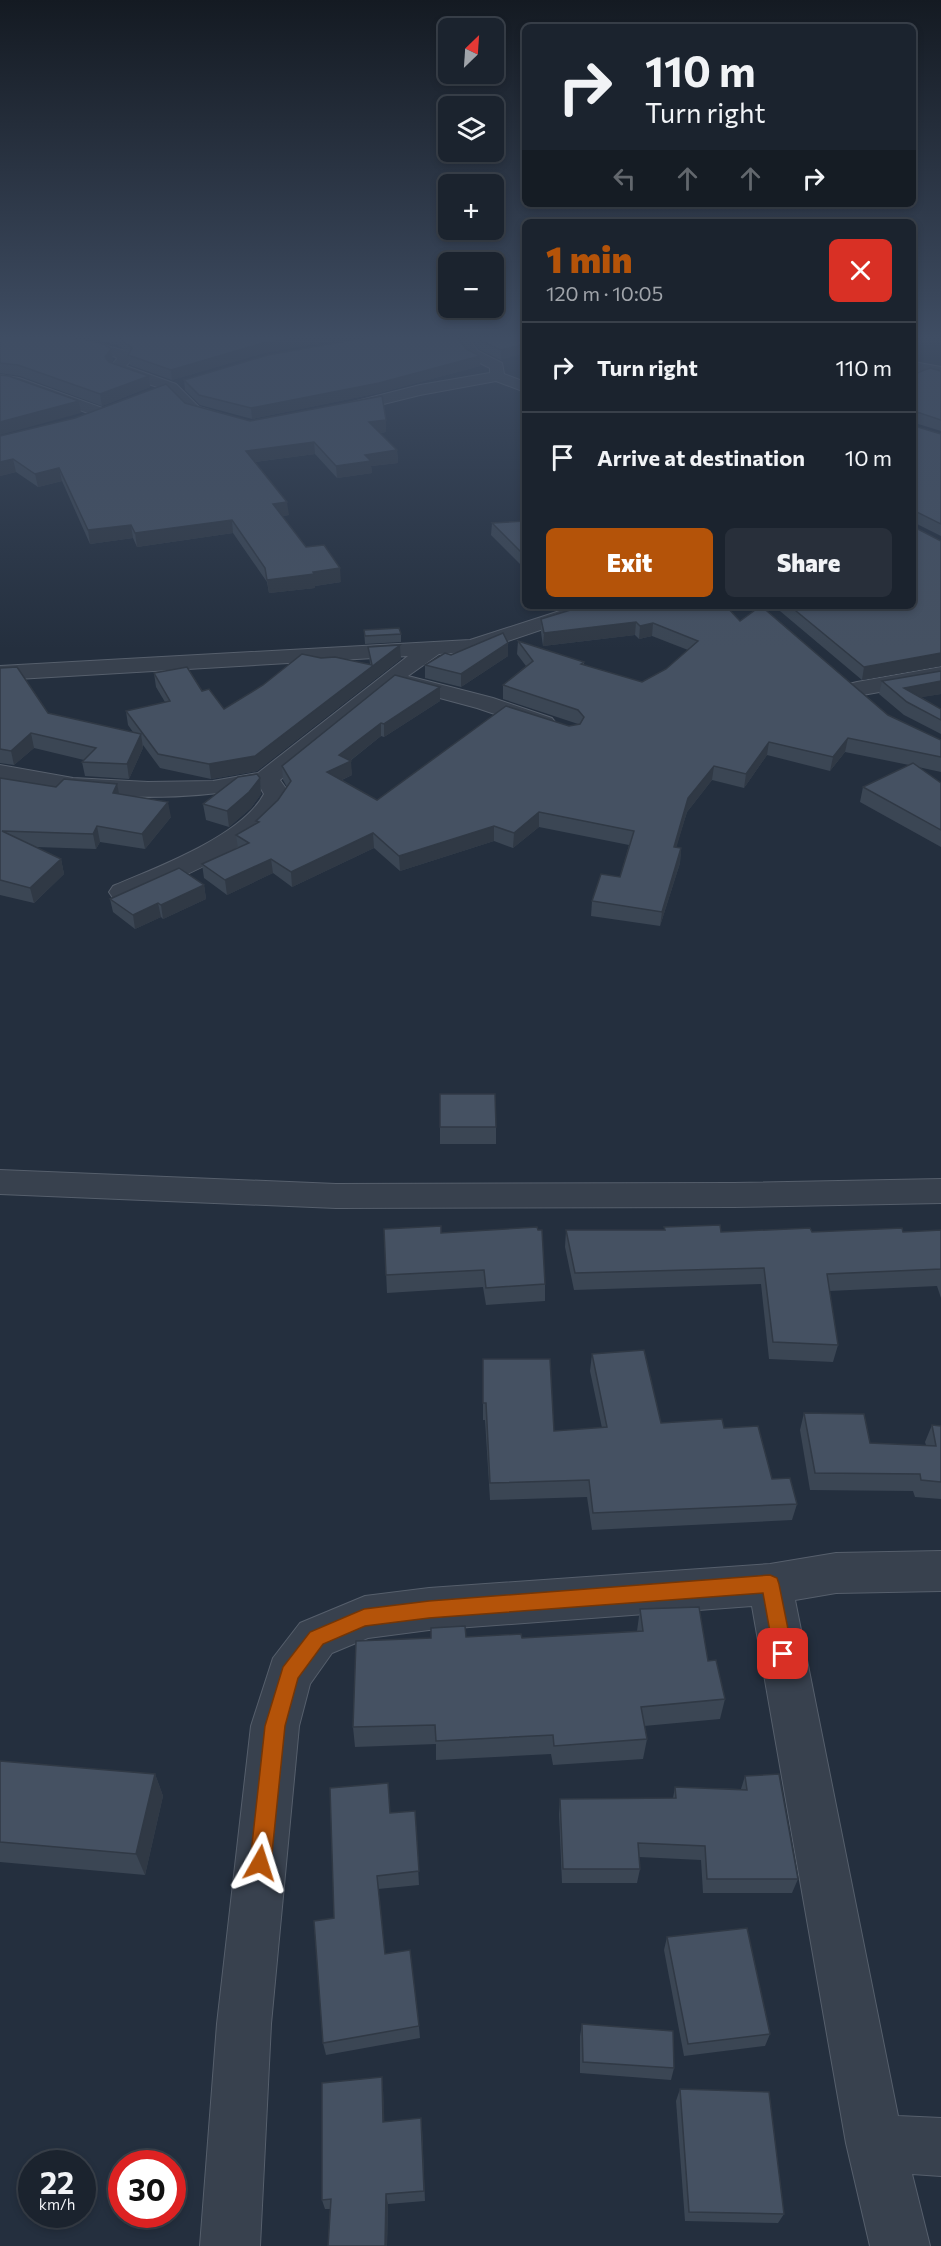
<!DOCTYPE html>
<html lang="en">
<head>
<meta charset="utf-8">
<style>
  body { margin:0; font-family:Commissioner,sans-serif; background:#282f3a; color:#f1f3f6; height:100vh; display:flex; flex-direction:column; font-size:22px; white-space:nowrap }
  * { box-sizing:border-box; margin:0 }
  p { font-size:20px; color:#a0a4aa }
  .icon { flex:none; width:33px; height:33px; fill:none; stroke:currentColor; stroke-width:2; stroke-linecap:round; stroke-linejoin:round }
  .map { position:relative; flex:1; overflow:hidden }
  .drawer { position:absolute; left:522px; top:219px; width:394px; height:390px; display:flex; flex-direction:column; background:#1b232e; border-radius:9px; box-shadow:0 3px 9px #0003,0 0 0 2px #39404a }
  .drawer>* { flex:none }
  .banner { position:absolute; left:522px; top:24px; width:394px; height:183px; border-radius:9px; box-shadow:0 3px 9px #0003,0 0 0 2px #39404a; background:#1b232e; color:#f1f3f6; overflow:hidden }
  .needle { width:39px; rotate:25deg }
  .controls { position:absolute; left:438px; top:18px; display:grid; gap:12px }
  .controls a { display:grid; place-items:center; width:66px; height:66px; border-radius:9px; background:#1b232e; box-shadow:0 3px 9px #0003,0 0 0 2px #39404a; font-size:30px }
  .speed { position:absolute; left:18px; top:2150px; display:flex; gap:12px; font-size:30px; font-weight:700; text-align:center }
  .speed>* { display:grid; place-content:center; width:78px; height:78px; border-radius:50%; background:#1b232e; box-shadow:0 3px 9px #0003,0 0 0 2px #39404a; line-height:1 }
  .speed small { font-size:15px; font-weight:400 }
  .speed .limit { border:9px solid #d22; background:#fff; color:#111 }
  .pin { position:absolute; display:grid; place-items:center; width:51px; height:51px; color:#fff; margin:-26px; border-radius:12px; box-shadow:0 3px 9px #0006 }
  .me { position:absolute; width:66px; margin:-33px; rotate:6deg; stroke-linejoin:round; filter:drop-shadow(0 0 4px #0008) }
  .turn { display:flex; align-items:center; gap:21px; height:126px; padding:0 24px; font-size:27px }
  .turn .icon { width:78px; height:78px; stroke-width:2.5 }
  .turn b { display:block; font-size:42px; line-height:51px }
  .lanes { display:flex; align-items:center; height:57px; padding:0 24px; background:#0003; justify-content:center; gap:30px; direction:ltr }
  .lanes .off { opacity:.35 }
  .round { display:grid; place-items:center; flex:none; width:63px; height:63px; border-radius:9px; background:#282f3a }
  .head { display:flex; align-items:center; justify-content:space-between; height:102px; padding:0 24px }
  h1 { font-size:36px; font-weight:800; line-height:45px; color:#b45309 }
  .action { display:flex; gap:12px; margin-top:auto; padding:12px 24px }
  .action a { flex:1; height:69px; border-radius:9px; background:#b45309; color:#fff; font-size:24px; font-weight:800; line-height:69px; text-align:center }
  .action a+a { background:#282f3a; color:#f1f3f6 }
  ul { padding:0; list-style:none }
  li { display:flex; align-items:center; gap:18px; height:90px; padding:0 24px; border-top:2px solid #39404a }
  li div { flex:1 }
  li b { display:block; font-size:22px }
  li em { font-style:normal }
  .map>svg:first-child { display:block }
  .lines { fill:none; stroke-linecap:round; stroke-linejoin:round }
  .minor-casing { stroke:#565f6c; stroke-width:2 }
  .minor { fill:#38414e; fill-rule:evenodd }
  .wall { fill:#3b4654 }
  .shaded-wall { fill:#303945 }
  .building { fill:#455162; stroke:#303945; stroke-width:1.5 }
  .route { fill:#b45309; stroke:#753606; stroke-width:1.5 }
</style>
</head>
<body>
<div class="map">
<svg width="941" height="2246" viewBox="0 0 941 2246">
  <rect width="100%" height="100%" fill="#242f3e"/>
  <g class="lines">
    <g class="minor-casing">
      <g id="minor">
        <path d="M438 335H465L478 351 502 363 504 374 525 382V392L496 381 420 395 339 415 333 413 331 410 333 407 420 385 490 373V368L468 357 455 341 440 338Z"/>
        <path d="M67 336 126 351 132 359 126 366 176 384 199 407 235 418 237 421 229 426 187 413 166 390 111 371 109 368 117 359 116 357 62 343 60 340Z"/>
        <path d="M914 362 941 367V375L914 370Z"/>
        <path d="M0 375 19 378 108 410 110 413 102 418 96 416 12 385H0Z"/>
        <path d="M637 606 634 610 627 612 573 619 478 651 439 654 408 676 493 698 552 718 556 723 552 728 544 730 536 728 477 708 395 686 280 780 290 794C262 848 186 874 133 898L123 900 113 898 109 892 113 886C156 868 242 836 264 794L260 787C198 798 134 800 72 792 48 789 24 784 0 779V765L73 778 148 782 213 781 258 773 408 656 0 680V666L470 640 572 607Z"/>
        <path d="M941 667V681L857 696 849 694 846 689 849 684 857 682Z"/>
        <path d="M0 1170 336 1184 734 1183 941 1179V1203L734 1207 336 1208 0 1194Z"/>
        <path d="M941 1551V1591L836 1593 795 1600 898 2116 941 2118V2176L912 2174 930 2246H870L846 2143 752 1606 429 1630 368 1638 332 1653 310 1684 299 1726 271 2024 260 2246H200L217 2024 251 1726 273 1658 300 1623 365 1596 429 1588 770 1564 836 1553Z"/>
      </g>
    </g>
    <use href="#minor" class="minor"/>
  </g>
  <g class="wall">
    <path d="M0 335 111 349 113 360 111 363 149 376 150 387 102 406 20 376 0 373Z"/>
    <path d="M74 335H364L264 353 172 380 130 365 129 354 118 345Z"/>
    <path d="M467 335H525L501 360 479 349Z"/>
    <path d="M466 349 480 356V366L379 393 252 419 200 405 185 390 184 380Z"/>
    <path d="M930 368 941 371V431L915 423 914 426 941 434V536L915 523 914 524V527L941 541V666L862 680 774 606H914V374Z"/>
    <path d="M185 403 250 421 386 432 380 433 397 450 398 463 371 466 372 473 337 478 315 454 255 462 289 515 282 516 306 547 341 582 315 586V588L269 593 267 582 233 533 137 547 133 538 90 544 62 481 38 487 16 472 0 476V436Z"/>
    <path d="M525 521V569L491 535 492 523Z"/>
    <path d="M756 606H761L888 715 941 740V772L918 767 941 783V847L860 802 863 787 909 765 845 752 830 771 767 755 744 788 712 780 687 812 676 847 681 848 680 863 660 926 591 916 592 901 620 877 629 845 539 827 513 848 494 841 400 871 374 848 292 887 273 873 227 895 204 878 202 864 238 848 236 835 256 823V821L278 800 287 787 283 780 282 766 440 687V701L384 737 381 736 350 761 352 775 342 780 377 800 569 726 578 724 503 699V685L526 666 517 654 518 641 584 662V665L642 682 666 669 688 650 652 636 639 639 635 635 543 646 541 632V619L740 621 755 610Z"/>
    <path d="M364 630 401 634V642L365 644Z"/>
    <path d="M400 645 401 659 257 771 211 779 160 768 143 745V748L129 779 85 776 82 762 84 760 34 748 14 765 0 763V668L48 713 133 732 128 725 126 711 165 702 156 687 154 673 202 691 224 709 321 658 370 664 368 647Z"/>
    <path d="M451 655 508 656 461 687 425 678V665Z"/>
    <path d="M941 671V694L921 697 941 709V734L904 715 879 694 882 681Z"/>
    <path d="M0 778 56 787 119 794 171 817 145 849 100 842 96 849 36 847 61 859 64 874 34 903 0 895Z"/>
    <path d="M260 778 261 794 251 808 229 827 206 820 203 804Z"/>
    <path d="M204 885 206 899 163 919 161 917 135 929 113 912 110 899Z"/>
    <path d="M440 1094 496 1127V1144H440Z"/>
    <path d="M664 1227 721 1232H903L941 1230V1298L937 1286 829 1291 838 1345 833 1362 769 1359 761 1284 574 1290 565 1247 566 1230H664Z"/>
    <path d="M384 1229 441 1233 545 1284V1301L486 1305 483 1287 387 1293Z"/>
    <path d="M592 1354 661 1423 724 1428 797 1504 792 1520 592 1530 587 1497 490 1500 485 1420H483V1359L554 1431 602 1428 590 1371Z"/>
    <path d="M804 1413 870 1443 926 1445 925 1442 932 1425 941 1426V1499L915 1497 913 1491 810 1490 800 1430Z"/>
    <path d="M640 1609 708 1661 725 1699 720 1719 644 1726 647 1739 643 1759 553 1765 551 1754 436 1760V1744L355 1747 353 1727 466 1637 522 1638 637 1631Z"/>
    <path d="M0 1761 155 1774 163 1796 145 1875 0 1862Z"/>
    <path d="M745 1776 798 1879 792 1893H703L701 1860 639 1857 640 1869 637 1883H562L559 1814 560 1799 673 1798 675 1787 741 1789Z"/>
    <path d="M415 1811 419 1885 378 1889 385 1954 419 2026 420 2038 326 2055 323 2043 334 1918 390 1813Z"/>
    <path d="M667 1937 770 2034 765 2046 684 2056 664 1950Z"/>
    <path d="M582 2024 674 2068 671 2080 580 2073V2036Z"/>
    <path d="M383 2089 384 2122 422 2129 425 2201 388 2204 387 2246H328L330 2209H325L322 2200Z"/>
    <path d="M680 2089 784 2214 778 2223 685 2221 676 2101Z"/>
  </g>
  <g class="shaded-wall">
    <path d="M311 335H364L264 353 172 380 171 370 263 343Z"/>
    <path d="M525 344V353L501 360V350Z"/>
    <path d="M111 349 113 360 107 368 105 357Z"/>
    <path d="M480 356V366L379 393 252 419 251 408Z"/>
    <path d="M149 376 150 387 102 406 100 394Z"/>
    <path d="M79 401 81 413 0 435V422Z"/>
    <path d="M386 420V432L370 434 369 422Z"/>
    <path d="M314 442 315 454 247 463 246 451Z"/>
    <path d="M397 450 398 463 371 466 372 473 337 478 336 466 365 455Z"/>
    <path d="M13 459 16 472 0 476V462Z"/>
    <path d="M59 468 62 481 38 487 35 474Z"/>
    <path d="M287 502 289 515 274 517 273 504Z"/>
    <path d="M917 512 915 523 914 524V514Z"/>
    <path d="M232 520 233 533 137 547 135 533Z"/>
    <path d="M131 525 133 538 90 544 88 530Z"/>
    <path d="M340 568 341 582 315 586V588L269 593 267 580Z"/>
    <path d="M636 622 635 635 543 646 544 633Z"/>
    <path d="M653 623 652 636 639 639 640 626Z"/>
    <path d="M508 643V656L461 687V674Z"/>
    <path d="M400 645 401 659 257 771 211 779 209 764 255 756Z"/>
    <path d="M941 653V666L862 680 864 667Z"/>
    <path d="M941 681V694L905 700 904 688Z"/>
    <path d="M440 687V701L384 737V724Z"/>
    <path d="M381 723V736L347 763 351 761 352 775 328 786 327 772 339 755Z"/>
    <path d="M31 733 34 748 14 765 11 751Z"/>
    <path d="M141 734 143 748 129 779 127 764Z"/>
    <path d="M848 738 845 752 830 771 833 757Z"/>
    <path d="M769 742 767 755 744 788 746 774Z"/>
    <path d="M714 766 712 780 687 812 672 862 674 847 688 798Z"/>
    <path d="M260 778 261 794 251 808 229 827 227 811Z"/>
    <path d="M117 784 120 798 113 793Z"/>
    <path d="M168 802 171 817 145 849 142 834Z"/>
    <path d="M539 812V827L513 848 514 833Z"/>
    <path d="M97 826 100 842 96 849 93 834Z"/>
    <path d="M494 826V841L400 871 399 856Z"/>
    <path d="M373 833 374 848 292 887 291 872Z"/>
    <path d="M681 848 680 863 660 926 662 912Z"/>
    <path d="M61 859 64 874 34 903 30 888Z"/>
    <path d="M271 859 273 873 227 895 225 880Z"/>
    <path d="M204 885 206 899 163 919 161 905Z"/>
    <path d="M158 903 161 917 135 929 133 915Z"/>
    <path d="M155 1774 163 1796 145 1875 136 1854Z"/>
    <path d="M382 2077 383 2089 385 2133 383 2122Z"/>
    <path d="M386 2194 388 2204 387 2246H385Z"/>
  </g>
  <g class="building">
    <path d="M0 335H64L104 344 111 349 105 357 109 362 149 376 100 394 18 365 0 363Z"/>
    <path d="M114 335H311L263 343 171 370 128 355 132 348 116 335Z"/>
    <path d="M380 335H455L466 349 480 356 379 383 251 408 199 395 184 380 268 355Z"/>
    <path d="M475 335H525V344L501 350 479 340Z"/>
    <path d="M930 368 941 371V420L917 412 914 415V426L941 434V524L917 512 914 514V527L941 541V653L864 667 790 606H914V374Z"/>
    <path d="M0 375 9 376 79 401 0 422Z"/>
    <path d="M166 384 185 403 250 421 382 396 386 420 369 422 397 450 365 455 371 461 336 466 314 442 246 451 287 502 273 504 306 547 324 545 340 568 313 572 314 574 267 580 265 568 232 520 135 533 131 525 88 530 59 468 35 474 13 459 0 462V436L75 418Z"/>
    <path d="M525 521V556L492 523Z"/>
    <path d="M593 606H726L740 621 759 607V606H761L888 715 941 740V757L848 738 833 757 769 742 746 774 714 766 688 798 674 847 681 848 662 912 592 901 601 874 620 877 634 831 539 812 514 833 494 826 399 856 373 833 291 872 271 859 225 880 202 864 249 843 236 835 259 822 256 821 278 800 291 781 282 766 395 675 440 687 384 724 381 723 339 755 351 761 327 772 377 800 506 706 569 726 580 724 584 717 578 710 503 685 533 661 518 641 584 662 581 664 642 682 666 669 698 641 653 623 640 626 636 622 544 633 541 619 577 608Z"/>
    <path d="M399 628 401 634 365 636 364 630Z"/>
    <path d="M503 633 508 643 461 674 425 665 445 653 451 655Z"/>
    <path d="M400 645 255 756 209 764 158 754 126 711 170 701 154 673 187 667 202 691 209 689 224 709 263 685 302 654 321 658 335 657 372 665 368 647Z"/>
    <path d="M17 667 48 713 141 734 127 764 82 762 96 748 31 733 11 751 0 749V668Z"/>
    <path d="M941 671V681L904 688 941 709V720L907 702 882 681Z"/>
    <path d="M913 763 941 783V830L863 787Z"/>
    <path d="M257 774 260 778 249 792 227 811 203 804 238 777Z"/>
    <path d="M0 778 56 787 64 779 117 784 113 793 168 802 142 834 97 826 93 834 2 831 61 859 30 888 0 880Z"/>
    <path d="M179 868 204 885 161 905 158 903 133 915 110 899Z"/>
    <path d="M440 1094H495L496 1127H440Z"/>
    <path d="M720 1225 721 1232 810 1228 812 1232 902 1228 903 1232 941 1230V1269L827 1274 838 1345 773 1342 764 1268 575 1273 566 1230H665L664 1227Z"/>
    <path d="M441 1226V1233L537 1227 538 1230H542L545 1284 486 1288 484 1270 386 1275 384 1229Z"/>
    <path d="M644 1350 661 1423 722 1419 724 1428 758 1426 772 1479 790 1478 797 1504 593 1513 589 1480 490 1483 486 1403H483V1359H550L554 1431 607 1427 592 1354Z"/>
    <path d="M804 1413 864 1414 870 1443 936 1446 932 1425 941 1426V1482L921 1480 920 1474 815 1473Z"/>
    <path d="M699 1607 708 1661 716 1660 725 1699 641 1707 647 1739 554 1746 553 1735 436 1741 435 1725 353 1727 356 1641 431 1638V1628L465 1626 466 1637 521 1634 522 1638 643 1631 640 1609Z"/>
    <path d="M0 1761 155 1774 136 1854 0 1842Z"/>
    <path d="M779 1774 798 1879H707L705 1846 638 1843 640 1869H563L560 1799 676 1798 675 1787 747 1790 745 1776Z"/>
    <path d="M388 1783 390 1813 415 1811 419 1871 377 1876 385 1954 410 1950 419 2026 323 2043 314 1921 334 1918 330 1788Z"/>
    <path d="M747 1928 770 2034 688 2044 667 1937Z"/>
    <path d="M582 2024 673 2031 674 2068 583 2062Z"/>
    <path d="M382 2077 383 2122 421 2118 424 2191 386 2194 385 2246H328L331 2199 322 2200V2083Z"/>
    <path d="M680 2089 769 2092 784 2214 689 2212Z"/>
  </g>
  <linearGradient id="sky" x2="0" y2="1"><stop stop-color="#141a22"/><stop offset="0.52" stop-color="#3f4d63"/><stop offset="1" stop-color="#3f4d63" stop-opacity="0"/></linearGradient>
  <rect width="941" height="649" fill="url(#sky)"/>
  <path class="route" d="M770 1575 777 1578 779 1584 793 1654 790 1660 783 1663 777 1660 774 1654 763 1593 429 1618 365 1626 323 1644 298 1678 285 1726 271 1863 268 1871 260 1874 253 1871 250 1863 265 1726 283 1667 310 1632 364 1609 429 1601Z"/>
</svg>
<div class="controls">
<a><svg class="needle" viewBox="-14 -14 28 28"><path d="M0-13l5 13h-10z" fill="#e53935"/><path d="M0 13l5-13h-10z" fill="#a0a4aa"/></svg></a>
<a><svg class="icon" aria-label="layers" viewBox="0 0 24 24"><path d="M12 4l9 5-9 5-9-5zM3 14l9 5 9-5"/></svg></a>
<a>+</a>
<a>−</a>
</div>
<div class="speed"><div>22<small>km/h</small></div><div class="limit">30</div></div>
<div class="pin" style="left:783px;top:1654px;background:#d93025"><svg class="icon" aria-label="arrive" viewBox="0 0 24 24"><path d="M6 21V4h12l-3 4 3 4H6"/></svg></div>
<svg class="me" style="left:260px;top:1863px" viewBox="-20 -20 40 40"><path d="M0-17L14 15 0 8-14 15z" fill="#b45309" stroke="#fff" stroke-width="4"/></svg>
<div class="banner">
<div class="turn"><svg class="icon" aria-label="right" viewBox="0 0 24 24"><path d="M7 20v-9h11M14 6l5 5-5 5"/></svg><div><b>110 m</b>Turn right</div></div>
<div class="lanes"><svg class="icon off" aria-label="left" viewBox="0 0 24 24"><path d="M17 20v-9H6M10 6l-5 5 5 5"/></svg><svg class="icon off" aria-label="ahead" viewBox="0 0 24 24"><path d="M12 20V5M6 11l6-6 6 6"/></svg><svg class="icon off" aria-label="ahead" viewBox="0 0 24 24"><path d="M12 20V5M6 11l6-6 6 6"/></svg><svg class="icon" aria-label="right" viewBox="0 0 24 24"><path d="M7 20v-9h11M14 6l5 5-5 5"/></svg></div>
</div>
<section class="drawer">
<div class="head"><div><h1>1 min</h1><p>120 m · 10:05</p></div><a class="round" style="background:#d93025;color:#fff"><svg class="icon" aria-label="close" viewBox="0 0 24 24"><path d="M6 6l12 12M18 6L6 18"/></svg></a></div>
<ul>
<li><svg class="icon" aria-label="right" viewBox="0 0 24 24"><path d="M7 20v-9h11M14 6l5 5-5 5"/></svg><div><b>Turn right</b></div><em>110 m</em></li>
<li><svg class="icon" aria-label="arrive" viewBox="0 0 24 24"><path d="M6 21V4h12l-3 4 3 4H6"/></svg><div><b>Arrive at destination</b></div><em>10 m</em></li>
</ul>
<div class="action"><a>Exit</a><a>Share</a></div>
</section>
</div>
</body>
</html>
